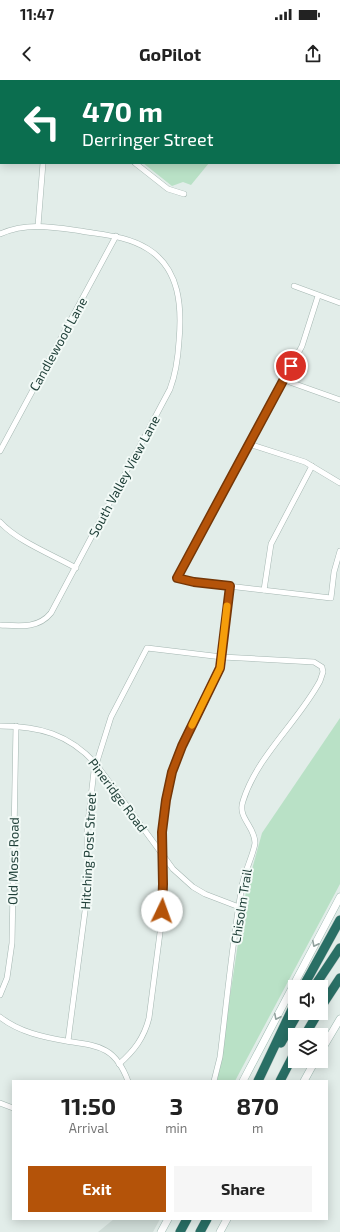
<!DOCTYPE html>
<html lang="en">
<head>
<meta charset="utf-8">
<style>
  body { margin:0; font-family:"Exo 2",sans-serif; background:#f6f6f6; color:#222; height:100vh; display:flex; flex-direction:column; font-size:15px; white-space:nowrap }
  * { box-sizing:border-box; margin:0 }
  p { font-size:13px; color:#767676 }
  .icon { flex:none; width:22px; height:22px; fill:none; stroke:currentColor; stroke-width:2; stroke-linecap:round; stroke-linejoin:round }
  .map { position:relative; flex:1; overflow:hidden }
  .panel { position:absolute; left:12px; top:1000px; width:316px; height:140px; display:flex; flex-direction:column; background:#fff; border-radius:0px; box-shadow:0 2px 10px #0003 }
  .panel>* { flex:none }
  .guide { position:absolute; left:0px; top:0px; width:340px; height:84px; box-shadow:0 2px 10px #0003; background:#0b6e4f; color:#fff; overflow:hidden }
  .buttons { position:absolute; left:288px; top:900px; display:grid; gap:8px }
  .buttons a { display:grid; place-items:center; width:40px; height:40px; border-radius:0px; background:#fff; box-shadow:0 2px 10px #0003; font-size:20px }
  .pin { position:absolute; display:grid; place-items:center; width:34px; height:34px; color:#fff; margin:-17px; border:2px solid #fff; border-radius:50%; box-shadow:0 1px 4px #0007 }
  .me { position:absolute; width:44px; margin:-22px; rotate:3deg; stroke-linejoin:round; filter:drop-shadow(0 0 3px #0008) }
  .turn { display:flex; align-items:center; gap:14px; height:84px; padding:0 16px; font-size:18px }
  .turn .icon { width:52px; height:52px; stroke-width:2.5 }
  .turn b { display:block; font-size:28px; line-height:34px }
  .eta { display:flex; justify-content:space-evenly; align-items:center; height:68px; text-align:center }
  .eta b { font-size:24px; font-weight:700; line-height:28px }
  .action { display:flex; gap:8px; margin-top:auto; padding:8px 16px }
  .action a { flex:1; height:46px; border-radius:0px; background:#b45309; color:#fff; font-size:16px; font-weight:700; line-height:46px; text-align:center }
  .action a+a { background:#f6f6f6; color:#222 }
  .status { display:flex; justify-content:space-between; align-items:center; height:28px; padding:0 20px; background:#fff; direction:ltr }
  .status svg { height:11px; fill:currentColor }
  header { display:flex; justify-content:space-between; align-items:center; height:52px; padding:0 16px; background:#fff; font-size:18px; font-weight:700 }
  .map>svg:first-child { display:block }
  .built { fill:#d0ddd8 }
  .green { fill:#b9e1c6 }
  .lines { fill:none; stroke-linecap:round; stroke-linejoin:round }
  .street-casing { stroke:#a4b6b1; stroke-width:6 }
  .secondary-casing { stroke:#9fbab2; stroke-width:8 }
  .highway-casing { stroke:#c1cac8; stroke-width:10 }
  .street { stroke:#fff; stroke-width:5 }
  .secondary { stroke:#fff; stroke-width:7 }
  .highway { stroke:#296f65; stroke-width:9 }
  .oneway { stroke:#90a09c }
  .route-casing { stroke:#753606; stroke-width:10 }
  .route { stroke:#b45309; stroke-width:7 }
  .slow { stroke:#f59e0b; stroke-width:7 }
  .labels { text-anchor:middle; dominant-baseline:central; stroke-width:4; stroke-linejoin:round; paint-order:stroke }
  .street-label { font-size:13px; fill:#204039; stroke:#f3faf7 }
</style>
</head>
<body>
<div class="status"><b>11:47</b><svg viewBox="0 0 49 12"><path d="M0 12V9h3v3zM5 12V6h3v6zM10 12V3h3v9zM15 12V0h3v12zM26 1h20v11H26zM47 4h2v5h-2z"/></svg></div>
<header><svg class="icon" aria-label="back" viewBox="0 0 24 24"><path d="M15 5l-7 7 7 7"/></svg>GoPilot<svg class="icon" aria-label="share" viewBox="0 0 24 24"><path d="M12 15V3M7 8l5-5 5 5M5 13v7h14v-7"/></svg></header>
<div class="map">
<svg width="340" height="1152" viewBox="0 0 340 1152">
  <rect width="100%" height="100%" fill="#e2ede9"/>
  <path class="built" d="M114 1139H160L153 1152H98Z"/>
  <g class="green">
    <path d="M0 0H278L280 1H1V11Z"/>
    <path d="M143 83H209L191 105 183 102 172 106Z"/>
    <path d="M340 638V804L235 1001H217L246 811 262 753Z"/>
  </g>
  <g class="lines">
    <g class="street-casing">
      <g id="street">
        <path d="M135 83 168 109 184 114"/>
        <path d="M38 146 43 83"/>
        <path d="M0 154C27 142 53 147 81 151 104 155 127 156 148 169 180 189 182 227 179 261 178 278 176 293 170 309L51 533C38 549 19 546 0 545"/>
        <path d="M294 206 340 223"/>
        <path d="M318 216 302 266 177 498 194 502 331 518 334 492 340 471"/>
        <path d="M284 300 340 320"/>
        <path d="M249 364 305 382 340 403"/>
        <path d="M0 371 116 156"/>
        <path d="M0 442C17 461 53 475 76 488"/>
        <path d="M264 510 271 464 312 386"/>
        <path d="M0 646C39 646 69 654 96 684L173 789 193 807 205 814 239 827"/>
        <path d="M0 915 7 898 12 863 16 646"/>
        <path d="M0 937C19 952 43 957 66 961 98 966 115 966 128 1001"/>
        <path d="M68 961 87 816V751L94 691 111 637 147 568 222 577 314 582 322 587 323 592 320 601C298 642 257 676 243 721 237 738 255 746 255 763 254 773 244 793 242 806 232 863 227 920 220 977L214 1001"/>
        <path d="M119 984C134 971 144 958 149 938L161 845 163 804 162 752 166 720 172 692 182 666 220 587 229 506"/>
        <path d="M0 1023 13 1028"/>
      </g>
    </g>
    <g class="secondary-casing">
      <g id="secondary">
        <path d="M321 971 340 939"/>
        <path d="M243 1001 340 817"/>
        <path d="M304 1001 315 981"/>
        <path d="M161 1152 168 1139"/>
        <path d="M220 1152 227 1139"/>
      </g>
    </g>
    <g class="highway-casing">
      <g id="highway">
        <path d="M303 907 340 840"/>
        <path d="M314 907 340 868"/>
        <path d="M321 927 340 898"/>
        <path d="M305 955 318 933"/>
        <path d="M281 963 298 933"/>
        <path d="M258 1001 295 923"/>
        <path d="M280 1001 295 972"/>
        <path d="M180 1152 187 1139"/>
        <path d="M200 1152 207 1139"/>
      </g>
    </g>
    <use href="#street" class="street"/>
    <use href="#secondary" class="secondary"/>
    <use href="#highway" class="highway"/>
  </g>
  <defs><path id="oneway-chevron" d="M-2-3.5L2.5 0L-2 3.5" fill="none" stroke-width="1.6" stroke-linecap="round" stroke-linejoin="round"/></defs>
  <g class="oneway">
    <use href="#oneway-chevron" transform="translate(315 864) rotate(117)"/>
    <use href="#oneway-chevron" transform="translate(277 937) rotate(117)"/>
  </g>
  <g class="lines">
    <g class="route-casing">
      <path id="route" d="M162 831 163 804 162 752 166 720 172 692 182 666 220 588 230 506 194 502 177 498 291 286"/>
    </g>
    <use href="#route" class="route"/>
    <path class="slow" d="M192 645 220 588 227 526"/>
  </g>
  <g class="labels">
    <g class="street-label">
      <text transform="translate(58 264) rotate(-61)">Candlewood Lane</text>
      <text transform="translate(124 396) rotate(-62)">South Valley View Lane</text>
      <text transform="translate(118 715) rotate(53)">Pineridge Road</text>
      <text transform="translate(88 771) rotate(-87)">Hitching Post Street</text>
      <text transform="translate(13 781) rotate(-89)">Old Moss Road</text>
      <text transform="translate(241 826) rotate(-81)">Chisolm Trail</text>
    </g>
  </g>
</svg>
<div class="buttons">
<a><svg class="icon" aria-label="sound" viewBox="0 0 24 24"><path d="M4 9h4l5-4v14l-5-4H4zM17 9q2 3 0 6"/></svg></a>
<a><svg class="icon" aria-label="layers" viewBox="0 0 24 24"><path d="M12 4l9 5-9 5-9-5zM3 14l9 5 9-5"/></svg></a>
</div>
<div class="pin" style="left:291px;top:286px;background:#d93025"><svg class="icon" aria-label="arrive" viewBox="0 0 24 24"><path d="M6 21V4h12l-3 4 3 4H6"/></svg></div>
<svg class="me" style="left:162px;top:831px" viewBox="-20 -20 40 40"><circle r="19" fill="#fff"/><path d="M0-13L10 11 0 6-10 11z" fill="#b45309"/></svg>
<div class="guide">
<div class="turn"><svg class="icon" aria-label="left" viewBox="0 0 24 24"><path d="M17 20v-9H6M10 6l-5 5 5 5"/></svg><div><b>470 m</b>Derringer Street</div></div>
</div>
<section class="panel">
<div class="eta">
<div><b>11:50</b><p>Arrival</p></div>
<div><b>3</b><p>min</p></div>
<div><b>870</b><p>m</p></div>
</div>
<div class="action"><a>Exit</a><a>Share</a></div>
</section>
</div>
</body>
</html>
